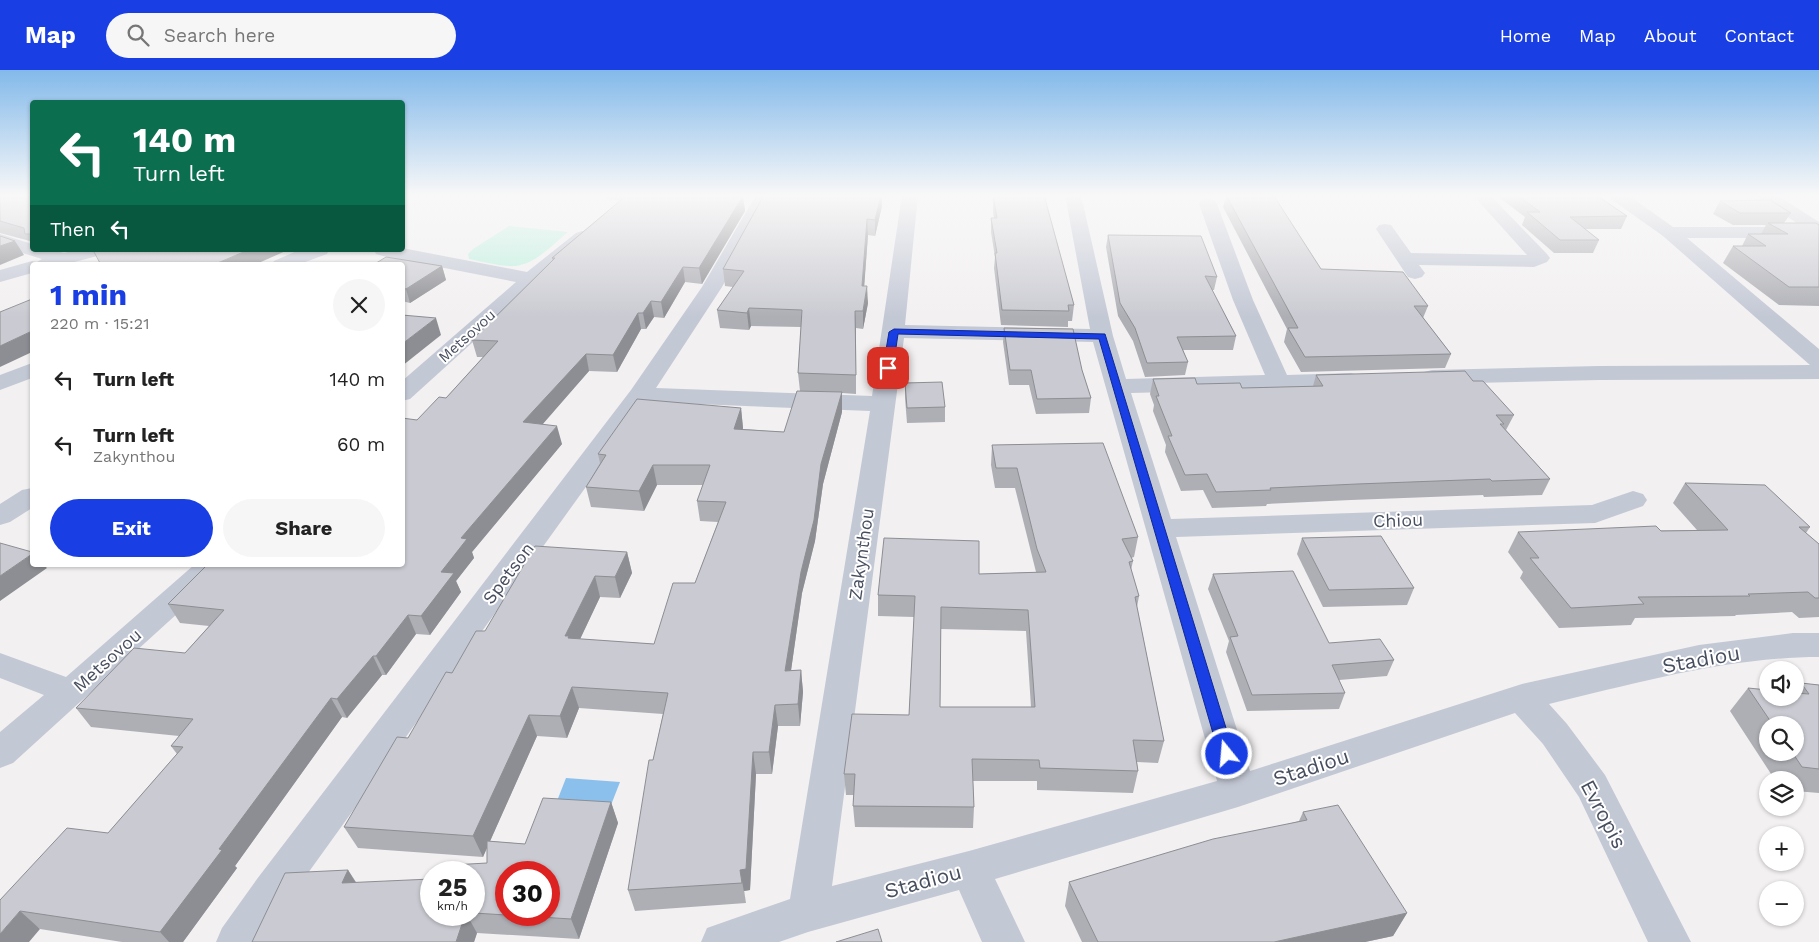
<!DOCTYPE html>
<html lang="en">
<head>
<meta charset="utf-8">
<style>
  body { margin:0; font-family:"Work Sans",sans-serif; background:#f6f6f6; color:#222; height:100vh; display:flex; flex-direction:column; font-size:19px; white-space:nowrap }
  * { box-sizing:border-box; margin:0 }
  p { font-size:16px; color:#767676 }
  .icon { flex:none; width:28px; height:28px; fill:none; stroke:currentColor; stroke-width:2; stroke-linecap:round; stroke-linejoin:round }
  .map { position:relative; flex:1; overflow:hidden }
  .drawer { position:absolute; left:30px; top:192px; width:375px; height:305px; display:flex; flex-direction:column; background:#fff; border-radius:5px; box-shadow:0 1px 4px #0004 }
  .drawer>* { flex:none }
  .banner { position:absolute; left:30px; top:30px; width:375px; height:152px; border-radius:5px; box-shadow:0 1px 4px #0004; background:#0b6e4f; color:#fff; overflow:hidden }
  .controls { position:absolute; left:1759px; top:591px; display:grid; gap:10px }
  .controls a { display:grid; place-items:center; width:45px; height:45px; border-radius:50%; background:#fff; box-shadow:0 1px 4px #0004; font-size:25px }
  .speed { position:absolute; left:420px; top:791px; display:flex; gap:10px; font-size:25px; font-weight:700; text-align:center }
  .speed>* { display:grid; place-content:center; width:65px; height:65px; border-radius:50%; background:#fff; box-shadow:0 1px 4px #0004; line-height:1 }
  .speed small { font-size:12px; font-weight:400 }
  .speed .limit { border:8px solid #d22; background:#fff; color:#111 }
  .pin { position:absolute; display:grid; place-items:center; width:42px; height:42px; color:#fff; margin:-21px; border-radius:10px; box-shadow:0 2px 8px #0006 }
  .me { position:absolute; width:55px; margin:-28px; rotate:343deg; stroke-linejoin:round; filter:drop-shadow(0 0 4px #0008) }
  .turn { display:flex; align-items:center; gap:18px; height:105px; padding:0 20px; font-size:22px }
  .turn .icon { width:65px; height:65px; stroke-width:2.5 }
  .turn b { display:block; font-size:35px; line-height:42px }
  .then { display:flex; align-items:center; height:48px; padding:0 20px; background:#0003; gap:10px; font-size:19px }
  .round { display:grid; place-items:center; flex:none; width:52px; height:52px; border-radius:26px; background:#f6f6f6 }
  .head { display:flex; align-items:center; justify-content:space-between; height:85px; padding:0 20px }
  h1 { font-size:30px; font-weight:700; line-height:38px; color:#183ee4 }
  .cta { display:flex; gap:10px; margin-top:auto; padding:10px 20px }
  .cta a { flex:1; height:58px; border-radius:30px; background:#183ee4; color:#fff; font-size:20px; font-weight:700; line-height:58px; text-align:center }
  .cta a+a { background:#f6f6f6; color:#222 }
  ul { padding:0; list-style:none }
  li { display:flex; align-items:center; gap:15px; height:65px; padding:0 20px }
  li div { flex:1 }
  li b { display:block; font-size:19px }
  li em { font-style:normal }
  header { display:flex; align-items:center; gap:30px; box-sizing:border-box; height:70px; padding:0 25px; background:#183ee4; color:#fff }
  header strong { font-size:24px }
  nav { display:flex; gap:28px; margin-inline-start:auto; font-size:18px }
  .search { width:350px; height:45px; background:#f6f6f6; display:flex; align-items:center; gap:12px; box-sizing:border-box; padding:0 18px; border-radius:28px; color:#767676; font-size:19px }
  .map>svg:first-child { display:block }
  .green { fill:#bef0de }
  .water { fill:#8bc0ed }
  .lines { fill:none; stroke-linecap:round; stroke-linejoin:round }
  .minor { fill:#c3c8d5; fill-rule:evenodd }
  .wall { fill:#aeafb5; fill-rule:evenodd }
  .shaded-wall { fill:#8d8e93 }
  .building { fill:#cacbd2; stroke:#8d8e93; fill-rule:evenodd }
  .route { fill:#183ee4; stroke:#102894 }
  .labels { text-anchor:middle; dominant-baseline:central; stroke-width:4; stroke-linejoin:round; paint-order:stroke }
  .far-street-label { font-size:15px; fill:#474e5e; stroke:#fff }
  .street-label { font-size:18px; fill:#474e5e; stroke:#fff }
  .near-street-label { font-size:21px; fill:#474e5e; stroke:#fff }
</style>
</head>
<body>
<header>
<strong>Map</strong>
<div class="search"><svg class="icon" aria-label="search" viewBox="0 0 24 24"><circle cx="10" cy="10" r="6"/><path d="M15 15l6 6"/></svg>Search here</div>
<nav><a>Home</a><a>Map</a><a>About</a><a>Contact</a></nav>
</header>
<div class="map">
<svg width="1819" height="872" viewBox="0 0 1819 872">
  <rect width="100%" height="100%" fill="#f2f0f0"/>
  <path class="green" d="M509 156 568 162C553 174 537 193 516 196 502 197 484 192 469 189L468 184 473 179Z"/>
  <path class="water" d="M566 708 620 712 611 735 557 731Z"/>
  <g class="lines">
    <g class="minor">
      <path d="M605 125H669L672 128 669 132 663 133 613 130 607 129Z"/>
      <path d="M756 125H772L722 217 656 318 872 326 902 125H918L905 255 1090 259 1065 125H1081L1113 266 1126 309 1265 305 1233 230 1199 134 1202 130 1208 129 1214 130 1217 134 1253 230 1287 305 1351 303 1359 305 1363 310 1359 315 1351 317 1131 323 1171 449 1592 435 1633 421 1643 424 1647 430 1643 436 1595 453 1176 467 1250 701 1522 614 1699 575 1793 563H1819V587C1728 587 1637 613 1549 634L1567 654 1605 705 1691 872H1648L1579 727 1543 674 1515 643 1238 737 995 809 1025 872H982L959 820 808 862 779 872H701L707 858 790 829 870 341 647 332 285 835 261 872H216L222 858 257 809 631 320 702 217ZM904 268 1093 272 1217 711 969 781 832 816Z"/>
      <path d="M1473 125H1490L1547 184 1550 188 1547 192 1534 197 1419 195 1425 203 1422 207 1415 209 1408 207 1376 159 1379 155 1385 154 1391 155 1411 183 1527 185Z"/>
      <path d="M1609 125H1628L1673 157H1803L1760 129 1758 125H1777L1819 152V168H1687L1819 279V309L1599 310 1432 314 1424 312 1420 307 1424 302 1432 300 1599 296 1810 295 1663 166 1611 129Z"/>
      <path d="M582 161 588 163 591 167 588 171 538 213 410 329 402 331V311L516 212 383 186 376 184 374 180H402V178L527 202 576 163Z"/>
      <path d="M0 164 32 174V180H53L64 183 76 180H107L105 184 63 195H32V203L0 212V200L32 191 37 192 42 189 0 176Z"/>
      <path d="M299 180H329L327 184 297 195H271L274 191Z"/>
      <path d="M32 293V308L0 320V305Z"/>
      <path d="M32 418V438L10 452 0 455V434L22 420Z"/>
      <path d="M194 495H228L223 502 13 693 0 698V662L44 625 0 608V583L66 607Z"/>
    </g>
  </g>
  <g class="wall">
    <path d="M0 125H32V176L30 171 0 163Z"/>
    <path d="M627 125H754L752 127 743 126 745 141 702 214 685 212 664 248 654 247 646 259H641L617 302 589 301 542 354 562 374 472 482 474 488 456 511 461 522 430 565 416 564 386 605H382L347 648 342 647 235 796 237 798 183 872H122L40 859 0 830 108 763 177 684 171 676 179 666 91 657 76 638 185 583 209 556 180 553 168 534 446 328 483 287H477L472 270 553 191 552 188Z"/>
    <path d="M993 125H1044L1074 235 1072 251H1068V257L1001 255 994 198 995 187 991 162V148H994L993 142Z"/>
    <path d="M1224 125H1270L1321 199 1428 236 1423 248 1451 284 1445 298 1301 302 1284 272 1287 259 1223 137 1226 127Z"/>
    <path d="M1496 125H1596L1627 146 1621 159H1585L1599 170 1593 183H1554L1522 155 1525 147Z"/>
    <path d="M1720 131 1791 143 1784 153 1819 155V236L1779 235 1723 193 1733 176H1742L1748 164H1761L1766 155H1733L1713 144Z"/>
    <path d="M882 136 875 166 868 165 864 216 868 233 863 259 856 258V324L842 323V342L823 414 815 471 802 523 791 600H801L803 622 800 656H778L772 704H756L750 820 744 821 746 833 635 841 628 820 653 690 663 644 579 638 567 668 537 666 490 771 525 774 611 732 618 753 579 869 477 863 474 872H252L348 800 356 812 431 845H474V802L487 793V777L483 787 358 778 344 757 408 668 452 603 485 561 627 482 632 503 620 528 600 527 580 569 654 574 695 513 718 452 700 451 697 431 703 415H657L644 441 591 437 586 417 600 393 598 384 741 338 743 358V359L784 362 800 321 798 303 801 257 751 256 749 260 720 258 717 240 733 217 725 216 723 199Z"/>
    <path d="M1108 165 1217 207 1214 220H1212L1236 266 1233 280H1183L1188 292 1185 305 1145 307 1133 271 1118 246 1106 177Z"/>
    <path d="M402 195 442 196 446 210 410 233 402 231Z"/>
    <path d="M1004 258 1082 300 1091 328 1089 343 1036 344 1029 315H1009L1003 272Z"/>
    <path d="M1316 305 1473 311 1514 345 1506 360 1550 409 1542 425 1484 427 1483 425 1351 430 1267 434 1266 436 1212 438 1203 420 1181 421 1165 382 1166 375 1153 341 1154 335 1150 324 1153 309 1197 314 1242 318 1313 316Z"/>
    <path d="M905 313 945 337V352L907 353 905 328Z"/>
    <path d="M992 375 1138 467 1134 487 1131 488 1133 491 1131 500 1139 526 1137 537 1164 671 1158 693 1137 692 1138 701 1133 723 1037 720V711H973L974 737 973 758 855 757 853 736 854 725H846L844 704 909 645 914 547 878 546V525L979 504 1036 502 1015 418H995L991 395ZM941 559 1026 561 1031 637H940Z"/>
    <path d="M1685 413 1810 457 1806 463 1819 474V547L1799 548 1792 542 1736 545 1735 546 1635 548 1631 555 1559 558 1520 508 1523 502 1508 482 1518 462 1697 460 1673 433Z"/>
    <path d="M1302 468 1414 518 1407 535 1323 537 1297 484Z"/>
    <path d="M1213 504 1329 573 1394 590 1387 606 1339 610 1345 623 1339 639 1247 641 1226 582 1229 571 1208 519Z"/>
    <path d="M1801 613 1819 615V723L1795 721V710H1775L1730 641 1748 618 1795 628V620ZM1768 655H1795V682H1768Z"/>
    <path d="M1303 742 1407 843 1393 866 1365 872H1082L1065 836 1069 812 1299 751Z"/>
  </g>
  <g class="shaded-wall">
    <path d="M881 125H882V136L875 166V150Z"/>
    <path d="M743 126 745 141 702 214 699 198Z"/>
    <path d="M867 149 868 165 863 233 862 216Z"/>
    <path d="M15 171 24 185 0 195V176Z"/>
    <path d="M248 180H288L254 195H213Z"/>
    <path d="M442 196 446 210 410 233 406 219Z"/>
    <path d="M683 197 685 212 664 248 661 232Z"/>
    <path d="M867 216 868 233 863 259V241Z"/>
    <path d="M651 231 654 247 646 259 643 243Z"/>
    <path d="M749 238 751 256 749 260 747 243Z"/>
    <path d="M855 241 856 258V324V305Z"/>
    <path d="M638 243 641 259 617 302 613 285Z"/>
    <path d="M436 248 441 265 402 296V274Z"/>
    <path d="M32 261V282L0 297V276Z"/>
    <path d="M586 284 589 301 529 370 523 352Z"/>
    <path d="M842 322V342L823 414 815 471 802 523 788 622 785 601 801 502 821 394Z"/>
    <path d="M741 338 743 358 736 379 734 359Z"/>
    <path d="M557 356 562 374 472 482 474 488 456 511 461 522 430 565 421 546 441 502 461 468Z"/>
    <path d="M653 395 657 415 644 441 639 421Z"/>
    <path d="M627 482 632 503 620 528 615 507Z"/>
    <path d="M32 484V495H44L47 498 0 531V506Z"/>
    <path d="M595 506 600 527 574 582 565 566Z"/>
    <path d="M408 545 416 564 386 605 376 586Z"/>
    <path d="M373 586 382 605 347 648 337 629Z"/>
    <path d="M801 600 803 622 800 656 798 634Z"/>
    <path d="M572 617 579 638 567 668 560 646Z"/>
    <path d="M331 628 342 647 235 796 237 798 183 872H169L160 862 219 779Z"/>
    <path d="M775 635 778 656 772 704 769 682Z"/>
    <path d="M529 645 537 666 483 787 473 766Z"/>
    <path d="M753 682 756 704 750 820 744 821 746 833 740 800Z"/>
    <path d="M611 732 618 753 579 869 571 849Z"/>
    <path d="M348 800 361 821 342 813Z"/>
    <path d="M20 841 40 859 29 872H0V864Z"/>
    <path d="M1407 843 1393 866 1365 872H1274Z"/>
    <path d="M465 845H467L477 863 474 872H456Z"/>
  </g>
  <g class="building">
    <path d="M0 125H32V164H25L24 158 0 151Z"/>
    <path d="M627 125H719L743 126 699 198 683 197 661 232 651 231 643 243H638L613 285 586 284 523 352 557 356 461 468 467 469 441 502 454 503 421 546 408 545 376 586H373L337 629 331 628 219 779 222 780 160 862 20 841 0 864V830L67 758 108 763 183 677 171 676 193 649 76 638 134 578 185 583 224 540 168 534 207 495H402V348L417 350 439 327 446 328 498 271 472 270 555 188H552Z"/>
    <path d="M764 125H881L875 150 867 149 862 216H867L863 241H855L856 305 798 303 802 240 749 238 747 243 717 240 744 201 723 199Z"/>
    <path d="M993 125H1044L1074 235H1068L1069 241 1002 240 995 183H997L991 148H997Z"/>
    <path d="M1226 125H1270L1271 126H1274L1321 199 1403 202 1428 236H1414L1451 284 1305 287 1288 258H1298Z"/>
    <path d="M1517 125H1596L1627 146 1570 147 1599 170H1560L1527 142H1540Z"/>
    <path d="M1770 130 1791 143H1740L1720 131Z"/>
    <path d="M1768 153H1816L1819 155V217H1789L1733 176H1766L1748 164H1788Z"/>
    <path d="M1108 165 1201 166 1217 207 1205 206 1236 266 1177 267 1188 292 1147 293 1135 258 1120 233Z"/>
    <path d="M0 166 15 171 0 176Z"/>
    <path d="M93 180H248L213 195H101Z"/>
    <path d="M386 187 442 196 406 219 402 218V195H373Z"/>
    <path d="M32 229V261L0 276V242Z"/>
    <path d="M402 245 436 248 402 274Z"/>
    <path d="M1004 258 1073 259 1082 300 1091 328 1037 329 1031 300H1010Z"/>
    <path d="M1465 301 1473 311H1483L1514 345H1496L1504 354H1500L1550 409 1492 411 1490 409 1357 414 1270 418 1271 420 1216 422 1207 404 1185 405 1168 366H1172L1156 326H1159L1153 309 1195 308 1197 314 1240 313 1242 318 1323 316 1316 305Z"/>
    <path d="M942 312 945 337 907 338 905 313Z"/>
    <path d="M797 321 842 322 821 394 814 450 801 502 785 601 801 600 798 634 775 635 769 682H753L746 799 740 800 742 813 628 820 649 690H653L668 623 572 617 560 646 529 645 473 766 344 757 397 667 408 668 446 602 452 603 476 561H485L535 476 627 482 615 507 595 506 565 566H569L568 568 654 574 673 513H695L726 432 697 431 710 395H653L639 421 586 417 606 385 598 384 637 329 741 338 734 359 784 362Z"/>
    <path d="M1103 373 1138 467 1122 469 1133 491 1129 492 1139 526 1135 527 1164 671 1133 670 1138 701 1040 698 1039 690 972 689 974 737 853 736 855 704H844L852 644 909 645 915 526 878 525 884 468 979 471V504L1046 502 1037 479 1017 398H996L992 375ZM941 537 1028 540 1035 637H940Z"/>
    <path d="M1685 413 1765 415 1810 457H1799L1819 474V528H1815L1808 522 1748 524 1750 526 1638 527 1644 534 1571 538 1530 488H1539L1518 462 1656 456 1661 461 1728 460Z"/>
    <path d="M1381 466 1414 518 1329 520 1302 468Z"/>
    <path d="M0 473 32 482V484L0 506Z"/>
    <path d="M1293 501 1329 573 1380 569 1394 590 1332 595 1345 623 1252 625 1230 567 1238 566 1213 504Z"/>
    <path d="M1801 613 1819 615V699L1802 697 1792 682H1795V655H1773L1748 618 1768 620V628H1795V623L1809 624Z"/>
    <path d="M543 728 611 732 571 849 509 845H549V802H506V845L474 843V802H448L452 795 487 793V771L525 774Z"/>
    <path d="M1338 735 1407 843 1274 872H1098L1069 812 1213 769 1307 750 1303 742Z"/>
    <path d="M348 800 342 813 431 809V845H465L456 872H252L285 803Z"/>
    <path d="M878 859 882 872H836Z"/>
  </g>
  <linearGradient id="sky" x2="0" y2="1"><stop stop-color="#83b9ea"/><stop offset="0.51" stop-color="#f9f8f8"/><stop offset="1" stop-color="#f9f8f8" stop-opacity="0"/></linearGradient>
  <rect width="1819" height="247" fill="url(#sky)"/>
  <path class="route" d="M894 259 1105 264 1234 684 1232 688 1227 690 1222 688 1219 684 1099 269 898 264 893 298 888 300 883 298 889 262Z"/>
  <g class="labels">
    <g class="far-street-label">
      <text transform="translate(467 266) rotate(-42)">Metsovou</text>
    </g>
    <g class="street-label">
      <text transform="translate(1398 450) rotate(-2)">Chiou</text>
      <text transform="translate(861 484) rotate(-82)">Zakynthou</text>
      <text transform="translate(508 503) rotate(-53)">Spetson</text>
      <text transform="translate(107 590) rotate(-42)">Metsovou</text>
    </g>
    <g class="near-street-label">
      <text transform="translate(1701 589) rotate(-10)">Stadiou</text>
      <text transform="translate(1311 697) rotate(-18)">Stadiou</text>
      <text transform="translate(1604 744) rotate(62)">Evropis</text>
      <text transform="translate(923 811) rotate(-15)">Stadiou</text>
    </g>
  </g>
</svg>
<div class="controls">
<a><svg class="icon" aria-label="sound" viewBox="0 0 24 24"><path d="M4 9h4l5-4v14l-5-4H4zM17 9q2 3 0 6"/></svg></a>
<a><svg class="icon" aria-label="search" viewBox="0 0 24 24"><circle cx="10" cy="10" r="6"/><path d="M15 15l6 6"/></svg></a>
<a><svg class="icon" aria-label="layers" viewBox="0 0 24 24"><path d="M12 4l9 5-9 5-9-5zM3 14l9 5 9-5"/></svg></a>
<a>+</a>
<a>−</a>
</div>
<div class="speed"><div>25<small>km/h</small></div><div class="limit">30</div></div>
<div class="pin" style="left:888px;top:298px;background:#d93025"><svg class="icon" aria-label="arrive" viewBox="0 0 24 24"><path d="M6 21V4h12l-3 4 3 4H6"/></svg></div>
<svg class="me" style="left:1227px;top:684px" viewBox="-20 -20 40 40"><circle r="17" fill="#183ee4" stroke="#fff" stroke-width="3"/><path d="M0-11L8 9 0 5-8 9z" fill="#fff"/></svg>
<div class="banner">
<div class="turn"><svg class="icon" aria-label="left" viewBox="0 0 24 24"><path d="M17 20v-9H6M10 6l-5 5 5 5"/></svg><div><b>140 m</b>Turn left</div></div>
<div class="then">Then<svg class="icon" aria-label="left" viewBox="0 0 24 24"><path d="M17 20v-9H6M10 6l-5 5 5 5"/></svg></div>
</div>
<section class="drawer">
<div class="head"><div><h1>1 min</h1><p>220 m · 15:21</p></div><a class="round"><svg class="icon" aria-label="close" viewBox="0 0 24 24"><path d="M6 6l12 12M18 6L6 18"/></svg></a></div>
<ul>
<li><svg class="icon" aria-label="left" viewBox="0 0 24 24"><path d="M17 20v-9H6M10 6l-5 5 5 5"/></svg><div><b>Turn left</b></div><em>140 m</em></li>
<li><svg class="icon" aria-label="left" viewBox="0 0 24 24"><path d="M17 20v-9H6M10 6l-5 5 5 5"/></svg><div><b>Turn left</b><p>Zakynthou</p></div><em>60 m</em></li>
</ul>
<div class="cta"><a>Exit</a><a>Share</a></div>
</section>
</div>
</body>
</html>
